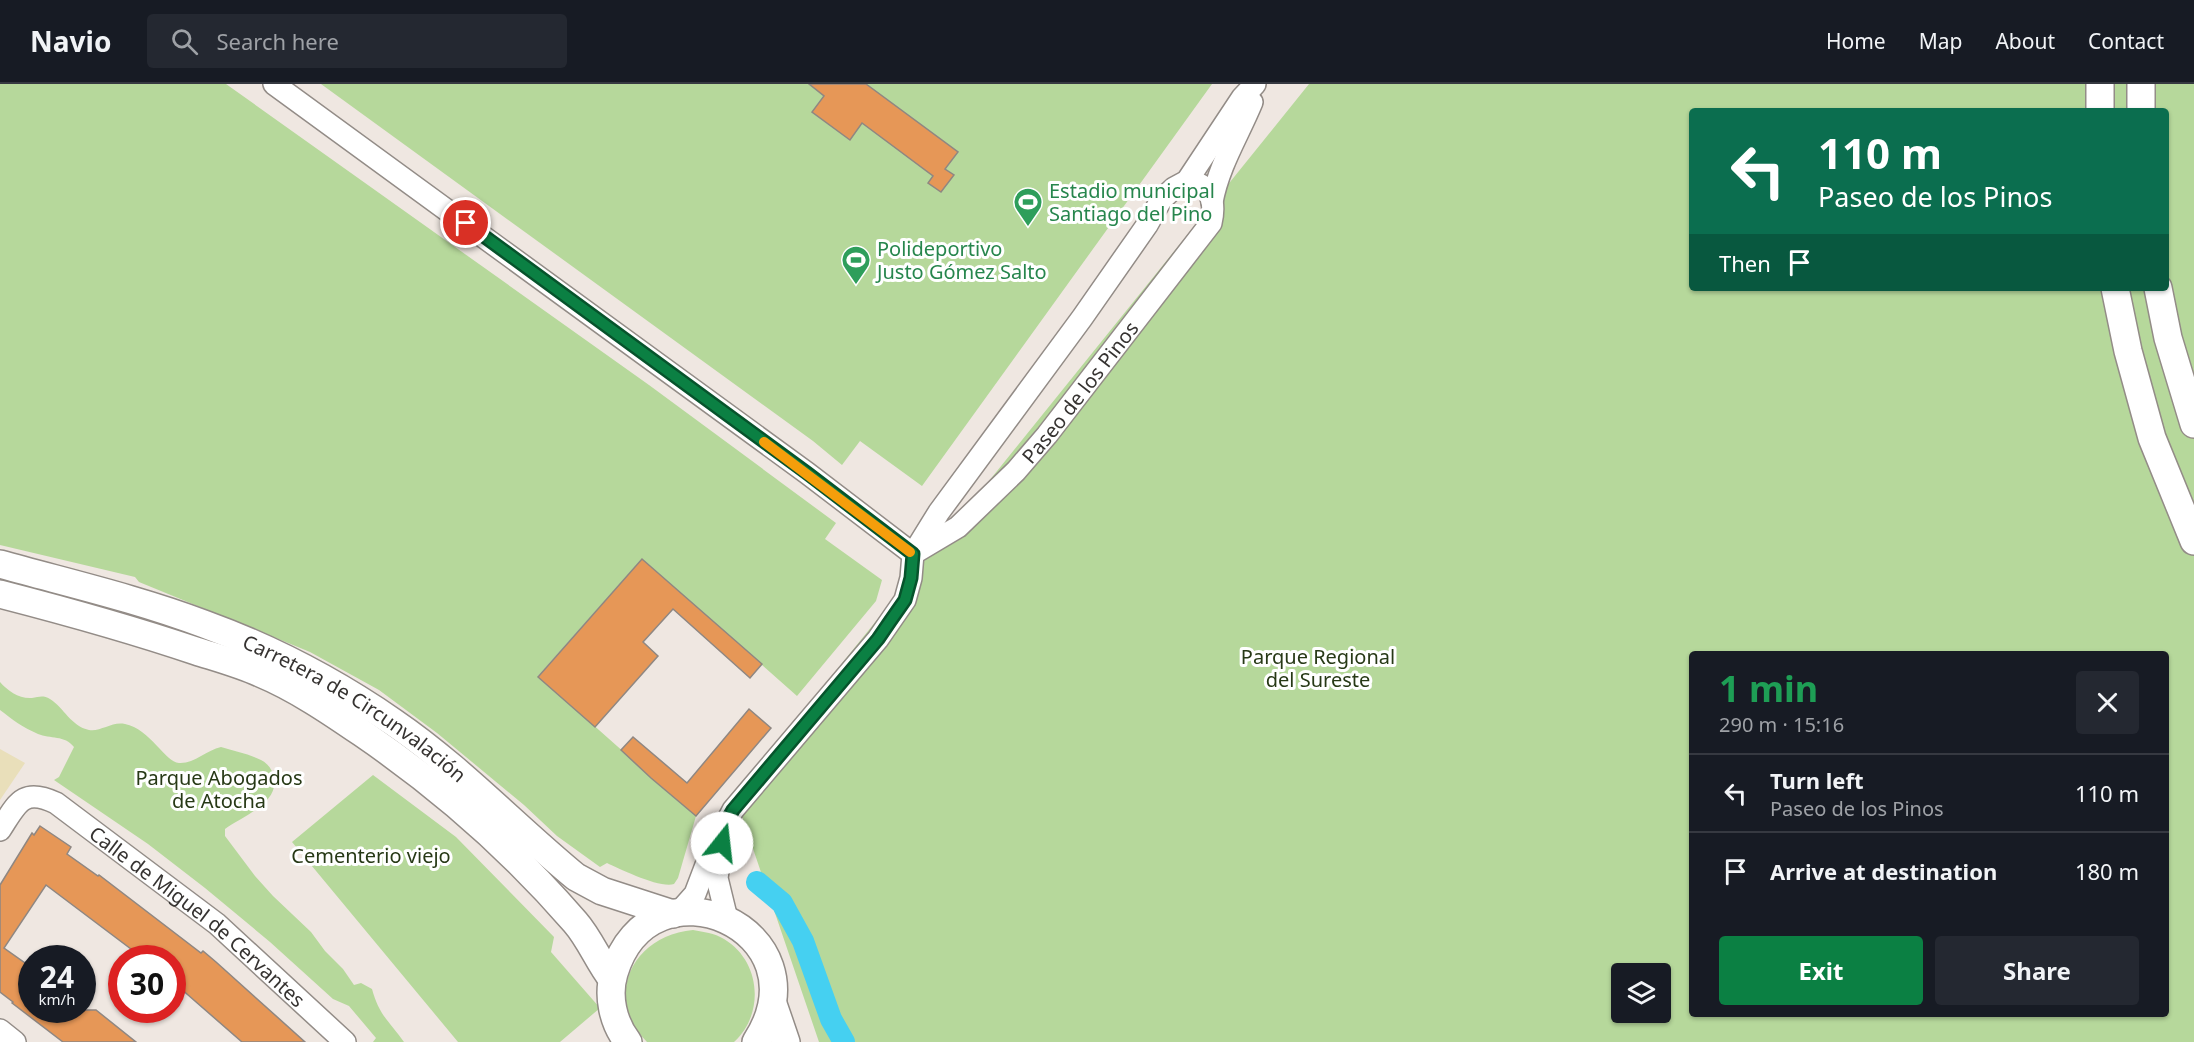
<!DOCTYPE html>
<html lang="en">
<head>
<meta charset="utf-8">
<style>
  body { margin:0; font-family:"Noto Sans",sans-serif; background:#242831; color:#f1f3f6; height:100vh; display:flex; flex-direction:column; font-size:22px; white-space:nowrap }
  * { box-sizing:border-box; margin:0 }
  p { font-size:20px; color:#9ea1a6 }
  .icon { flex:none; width:33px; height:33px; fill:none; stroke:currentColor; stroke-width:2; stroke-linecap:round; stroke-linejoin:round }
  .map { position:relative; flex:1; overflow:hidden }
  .drawer { position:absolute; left:1689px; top:567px; width:480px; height:366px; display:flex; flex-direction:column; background:#171b24; border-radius:6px; box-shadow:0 2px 4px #0004 }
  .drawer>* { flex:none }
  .hud { position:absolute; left:1689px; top:24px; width:480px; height:183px; border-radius:6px; box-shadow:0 2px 4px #0004; background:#0b6e4f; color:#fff; overflow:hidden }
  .buttons { position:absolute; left:1611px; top:879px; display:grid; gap:12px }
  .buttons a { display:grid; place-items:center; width:60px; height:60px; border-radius:6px; background:#171b24; box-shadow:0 2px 4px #0004; font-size:30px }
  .speed { position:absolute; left:18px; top:861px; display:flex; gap:12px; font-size:30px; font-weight:700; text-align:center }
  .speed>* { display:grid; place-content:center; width:78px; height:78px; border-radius:50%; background:#171b24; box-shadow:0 2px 4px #0004; line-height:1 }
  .speed small { font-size:15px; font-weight:400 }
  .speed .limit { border:9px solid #d22; background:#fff; color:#111 }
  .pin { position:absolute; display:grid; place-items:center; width:51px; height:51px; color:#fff; margin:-26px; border:3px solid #fff; border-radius:50%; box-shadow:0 2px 6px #0007 }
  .me { position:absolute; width:66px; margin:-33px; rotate:16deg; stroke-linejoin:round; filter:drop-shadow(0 0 4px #0008) }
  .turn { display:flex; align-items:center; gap:21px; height:126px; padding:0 30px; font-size:27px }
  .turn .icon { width:78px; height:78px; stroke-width:2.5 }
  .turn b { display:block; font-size:42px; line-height:51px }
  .then { display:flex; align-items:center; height:57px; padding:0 30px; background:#0003; gap:12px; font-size:22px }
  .round { display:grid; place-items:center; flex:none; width:63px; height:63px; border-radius:6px; background:#242831 }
  .overview { display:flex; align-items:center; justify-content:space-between; height:102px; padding:0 30px }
  h1 { font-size:36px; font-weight:700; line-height:45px; color:#1e9e55 }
  .primary-button { display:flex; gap:12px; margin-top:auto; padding:12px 30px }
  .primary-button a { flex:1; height:69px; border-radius:6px; background:#0b8043; color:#fff; font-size:24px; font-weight:700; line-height:69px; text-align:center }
  .primary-button a+a { background:#242831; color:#f1f3f6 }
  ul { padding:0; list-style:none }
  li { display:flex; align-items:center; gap:18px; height:78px; padding:0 30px; border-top:2px solid #363941 }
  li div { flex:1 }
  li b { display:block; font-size:22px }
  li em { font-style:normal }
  header { display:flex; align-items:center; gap:36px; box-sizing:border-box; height:84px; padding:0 30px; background:#171b24; border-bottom:2px solid #363941 }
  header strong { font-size:28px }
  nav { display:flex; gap:33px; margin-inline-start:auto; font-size:21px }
  .search { width:420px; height:54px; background:#242831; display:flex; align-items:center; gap:15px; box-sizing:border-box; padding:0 21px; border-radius:6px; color:#9ea1a6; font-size:22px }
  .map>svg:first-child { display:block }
  .green { fill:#b6d89b; fill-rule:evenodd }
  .sand { fill:#e9dfba }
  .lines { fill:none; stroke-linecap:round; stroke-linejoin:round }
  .canal { stroke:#45d0f1; stroke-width:22 }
  .building { fill:#e69757; stroke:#8f8782; stroke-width:1.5 }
  .minor-casing { stroke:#938c87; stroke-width:24 }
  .major-casing { stroke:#938c87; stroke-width:30 }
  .minor { stroke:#fff; stroke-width:21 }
  .major { stroke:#fff; stroke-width:27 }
  .route-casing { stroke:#07532c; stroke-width:15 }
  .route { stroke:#0b8043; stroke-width:10 }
  .slow { stroke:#f59e0b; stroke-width:10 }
  .labels { text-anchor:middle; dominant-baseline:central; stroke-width:6; stroke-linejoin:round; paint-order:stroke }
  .leisure-label { font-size:20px; fill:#27864d; stroke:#fff; text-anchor:start }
  .street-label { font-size:20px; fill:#363331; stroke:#fff }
  .park-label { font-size:20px; fill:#273916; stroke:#fff }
</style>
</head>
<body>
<header>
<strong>Navio</strong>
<div class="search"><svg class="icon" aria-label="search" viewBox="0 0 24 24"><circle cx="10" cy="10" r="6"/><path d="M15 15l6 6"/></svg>Search here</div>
<nav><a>Home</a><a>Map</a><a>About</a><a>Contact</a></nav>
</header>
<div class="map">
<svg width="2194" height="958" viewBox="0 0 2194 958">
  <rect width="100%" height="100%" fill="#efe7e1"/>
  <g class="green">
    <path d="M0 0H226L649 301 836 439 825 455 882 496 876 517 797 612 642 475 538 592 696 732 678 794 674 800C661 805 620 785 607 779L600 783 557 752 524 721 437 649 379 606 310 568 139 498 135 493 0 461Z"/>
    <path d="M321 0H1212L922 402 860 357 842 381 813 357Z"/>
    <path d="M1309 0H2194V958H819L735 712ZM1692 27H2166V204H1692ZM1692 570H2166V930H1692ZM1622 890H1660V928H1622Z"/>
    <path d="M0 598C8 607 19 615 32 614 39 613 43 611 50 615 64 624 71 642 89 646 101 648 112 637 125 640 150 645 165 678 179 679 194 680 207 666 221 663 234 667 249 670 261 676 267 679 271 684 273 690 283 718 242 732 225 745V752L255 792 273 812 311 848 325 867 343 885 354 901 361 899 372 905C379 931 389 937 404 958H373L376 954 349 922 333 915 270 858 205 804 148 760 54 696 59 693 74 663C65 651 50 655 38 650 22 643 13 636 0 626Z"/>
    <path d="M373 691 456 753 554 853 551 868 600 924 560 958H458L292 758Z"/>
    <path d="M693 846C704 848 714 849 724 855 761 877 765 930 734 958H647C602 913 633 851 693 846Z"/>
  </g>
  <path class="sand" d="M0 665 25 679 0 716Z"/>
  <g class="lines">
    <path class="canal" d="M757 798 782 819 803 857 831 935 844 958"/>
  </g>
  <g class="building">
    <path d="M809 0H866L958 68 945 85 954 91 941 108 928 99 933 92 862 39 850 56 812 28 824 12Z"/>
    <path d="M642 475 762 580 750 594 673 525 643 558 658 572 595 643 538 593Z"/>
    <path d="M749 625 771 644 696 732 651 694 621 666 633 653 687 699Z"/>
    <path d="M40 742 71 763 67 770 98 792 99 791 201 869 203 867 216 878 305 958H242L172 897V874H143L46 801 4 864 32 884V926H96L136 958H63L12 919 13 918 0 908V801L32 749 34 751Z"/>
  </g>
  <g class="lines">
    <g class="minor-casing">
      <g id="minor">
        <path d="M274 0 807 389 913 470"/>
        <path d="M1212 118C1219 81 1238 52 1252 18"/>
        <path id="s1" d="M916 468 958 443 1016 387 1047 351 1211 139C1216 118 1211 99 1187 97"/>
        <path id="s2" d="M0 746C17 720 22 703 56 719L217 840 345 958"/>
        <path d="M721 767 717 794 727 835"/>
        <path d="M679 828 695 810 711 768 733 726 878 555 905 516 911 494 913 470 939 428 1082 234 1147 141 1161 116 1174 104 1187 97 1242 14 1255 0"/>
        <path d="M0 946 15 958"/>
      </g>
    </g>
    <g class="major-casing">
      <g id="major">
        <path d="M2100 0V27"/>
        <path d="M2141 0V27"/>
        <path d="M2115 204 2128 267 2152 354 2194 457"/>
        <path d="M2158 204 2168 254 2194 340"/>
        <path id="s3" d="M0 480C68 499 138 515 204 540 270 564 335 598 393 638 459 683 514 742 576 793L602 807 673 830"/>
        <path d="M0 510C66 527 131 545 196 567 218 574 240 580 260 589 296 604 330 627 362 649 441 703 512 765 575 838 590 855 598 877 612 895"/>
        <path d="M773 920 786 958"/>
        <path d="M628 958C613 939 607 912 614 889 650 768 829 845 756 958"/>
      </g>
    </g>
    <use href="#minor" class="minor"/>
    <use href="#major" class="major"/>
  </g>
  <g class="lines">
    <g class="route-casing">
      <path id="route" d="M466 139 807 389 913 470 911 494 905 516 891 536 878 555 733 726 724 742 722 759"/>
    </g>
    <use href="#route" class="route"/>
    <path class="slow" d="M764 358 910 468"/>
  </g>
  <defs>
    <g id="stadium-pin" transform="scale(1.5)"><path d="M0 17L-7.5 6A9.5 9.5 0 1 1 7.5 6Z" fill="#2e9e5b" stroke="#fff"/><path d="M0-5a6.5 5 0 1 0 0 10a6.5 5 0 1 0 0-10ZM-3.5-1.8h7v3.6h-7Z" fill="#fff"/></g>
  </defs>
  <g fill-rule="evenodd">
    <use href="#stadium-pin" x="1028" y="118"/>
    <use href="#stadium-pin" x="856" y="176"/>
  </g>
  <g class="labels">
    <g class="leisure-label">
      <text x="1049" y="106">Estadio municipal<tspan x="1049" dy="23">Santiago del Pino</tspan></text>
      <text x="877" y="164">Polideportivo<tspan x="877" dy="23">Justo Gómez Salto</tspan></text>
    </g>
    <g class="street-label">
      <text stroke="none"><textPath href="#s1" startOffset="231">Paseo de los Pinos</textPath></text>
      <text stroke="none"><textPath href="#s3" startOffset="386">Carretera de Circunvalación</textPath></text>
      <text stroke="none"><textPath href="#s2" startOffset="254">Calle de Miguel de Cervantes</textPath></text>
    </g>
    <g class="park-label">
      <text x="1318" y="572">Parque Regional<tspan x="1318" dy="23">del Sureste</tspan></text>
      <text x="219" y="693">Parque Abogados<tspan x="219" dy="23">de Atocha</tspan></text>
      <text x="371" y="771">Cementerio viejo</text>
    </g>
  </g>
</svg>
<div class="buttons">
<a><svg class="icon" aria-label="layers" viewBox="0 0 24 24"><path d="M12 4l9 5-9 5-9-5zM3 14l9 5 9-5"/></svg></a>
</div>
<div class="speed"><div>24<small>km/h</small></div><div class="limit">30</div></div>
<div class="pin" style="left:466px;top:139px;background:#d93025"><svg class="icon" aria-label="arrive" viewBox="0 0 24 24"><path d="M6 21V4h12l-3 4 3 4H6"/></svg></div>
<svg class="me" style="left:722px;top:759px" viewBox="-20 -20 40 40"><circle r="19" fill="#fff"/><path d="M0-13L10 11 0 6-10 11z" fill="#0b8043"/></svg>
<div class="hud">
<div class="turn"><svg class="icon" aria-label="left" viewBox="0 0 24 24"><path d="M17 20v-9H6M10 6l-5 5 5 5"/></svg><div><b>110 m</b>Paseo de los Pinos</div></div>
<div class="then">Then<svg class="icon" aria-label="arrive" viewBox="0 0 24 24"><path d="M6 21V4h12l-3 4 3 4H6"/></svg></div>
</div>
<section class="drawer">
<div class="overview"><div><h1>1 min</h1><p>290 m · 15:16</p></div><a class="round"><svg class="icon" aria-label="close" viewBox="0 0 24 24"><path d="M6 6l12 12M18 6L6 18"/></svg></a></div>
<ul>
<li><svg class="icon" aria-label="left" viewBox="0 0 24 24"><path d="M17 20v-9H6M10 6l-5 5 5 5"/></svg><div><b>Turn left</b><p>Paseo de los Pinos</p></div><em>110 m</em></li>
<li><svg class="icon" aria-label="arrive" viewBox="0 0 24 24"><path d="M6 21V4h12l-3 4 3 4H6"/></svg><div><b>Arrive at destination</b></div><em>180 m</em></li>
</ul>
<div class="primary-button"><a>Exit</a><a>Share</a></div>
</section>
</div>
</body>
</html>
